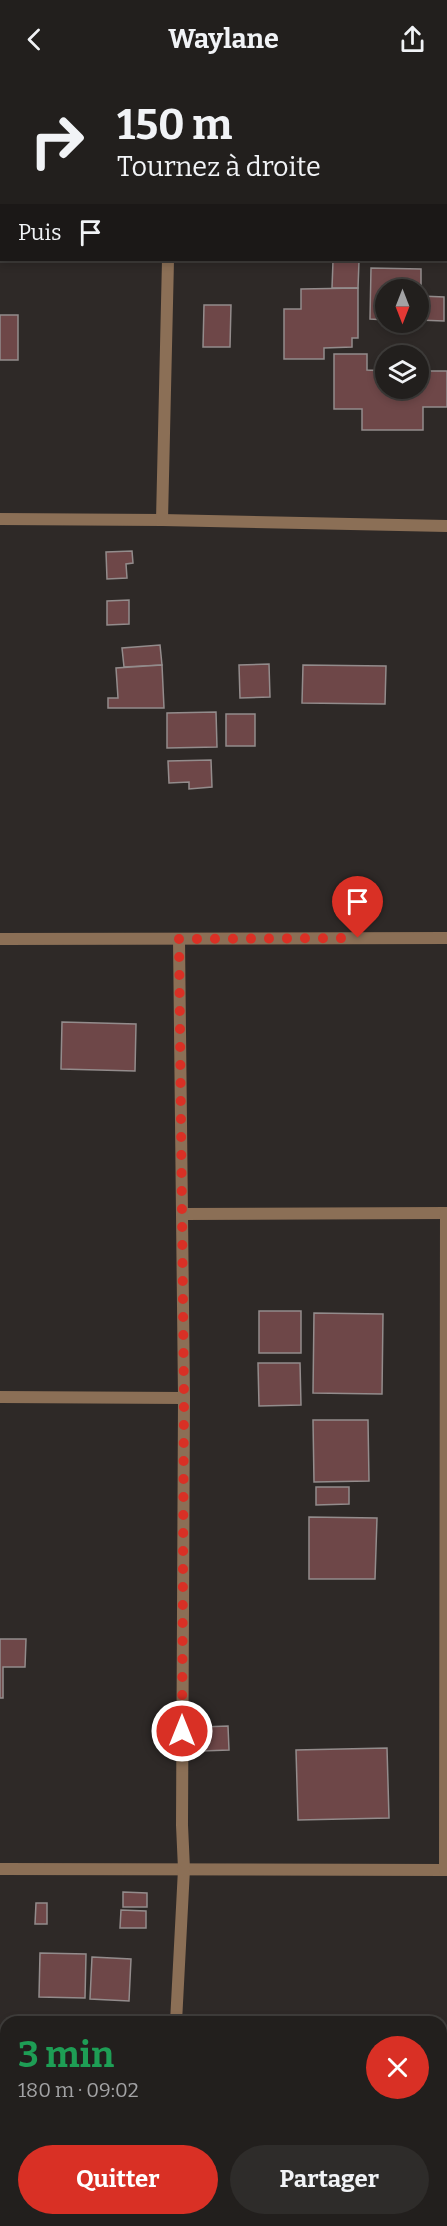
<!DOCTYPE html>
<html lang="fr">
<head>
<meta charset="utf-8">
<style>
  body { margin:0; font-family:Bitter,serif; background:#2e2c2a; color:#f1f3f6; height:100vh; display:flex; flex-direction:column; font-size:22px; white-space:nowrap }
  * { box-sizing:border-box; margin:0 }
  p { font-size:20px; color:#a2a2a4 }
  .icon { flex:none; width:33px; height:33px; fill:none; stroke:currentColor; stroke-width:2; stroke-linecap:round; stroke-linejoin:round }
  .map { position:relative; flex:1; overflow:hidden }
  .side { position:absolute; left:0px; top:1938px; width:447px; height:210px; display:flex; flex-direction:column; background:#221f1d; border-radius:18px 18px 0 0; box-shadow:0 3px 9px #0003,0 0 0 2px #3f3d3b }
  .side>* { flex:none }
  .banner { position:absolute; left:0px; top:0px; width:447px; height:183px; box-shadow:0 3px 9px #0003,0 0 0 2px #3f3d3b; background:#221f1d; color:#f1f3f6; overflow:hidden }
  .needle { width:39px; rotate:180deg }
  .buttons { position:absolute; left:375px; top:201px; display:grid; gap:12px }
  .buttons a { display:grid; place-items:center; width:54px; height:54px; border-radius:50%; background:#221f1d; box-shadow:0 3px 9px #0003,0 0 0 2px #3f3d3b; font-size:30px }
  .pin { position:absolute; display:grid; place-items:center; width:51px; height:51px; color:#fff; margin:-62px -26px; border-radius:50% 50% 50% 0; rotate:-45deg; box-shadow:0 0 6px #0007 }
  .pin .icon { rotate:45deg }
  .me { position:absolute; width:66px; margin:-33px; rotate:0deg; stroke-linejoin:round; filter:drop-shadow(0 0 4px #0008) }
  .turn { display:flex; align-items:center; gap:21px; height:126px; padding:0 18px; font-size:27px }
  .turn .icon { width:78px; height:78px; stroke-width:2.5 }
  .turn b { display:block; font-size:42px; line-height:51px }
  .then { display:flex; align-items:center; height:57px; padding:0 18px; background:#0003; gap:12px; font-size:22px }
  .round { display:grid; place-items:center; flex:none; width:63px; height:63px; border-radius:32px; background:#2e2c2a }
  .overview { display:flex; align-items:center; justify-content:space-between; height:102px; padding:0 18px }
  h1 { font-size:36px; font-weight:700; line-height:45px; color:#1e9e55 }
  .action { display:flex; gap:12px; margin-top:auto; padding:12px 18px }
  .action a { flex:1; height:69px; border-radius:36px; background:#d93025; color:#fff; font-size:24px; font-weight:700; line-height:69px; text-align:center }
  .action a+a { background:#2e2c2a; color:#f1f3f6 }
  header { display:flex; justify-content:space-between; align-items:center; height:78px; padding:0 18px; background:#221f1d; font-size:27px; font-weight:700 }
  .map>svg:first-child { display:block }
  .building { fill:#6e4748; stroke:#938c8c; stroke-width:1.5 }
  .lines { fill:none; stroke-linecap:round; stroke-linejoin:round }
  .minor { stroke:#8b6f56; stroke-width:12 }
  .primary { stroke:#edb47e; stroke-width:15 }
  .route { stroke:#d93025; stroke-width:10; stroke-dasharray:0 18 }
</style>
</head>
<body>
<header><svg class="icon" aria-label="back" viewBox="0 0 24 24"><path d="M15 5l-7 7 7 7"/></svg>Waylane<svg class="icon" aria-label="share" viewBox="0 0 24 24"><path d="M12 15V3M7 8l5-5 5 5M5 13v7h14v-7"/></svg></header>
<div class="map">
<svg width="447" height="2148" viewBox="0 0 447 2148">
  <rect width="100%" height="100%" fill="#2e2927"/>
  <g class="building">
    <path d="M372 0H426L371 2Z"/>
    <path d="M0 138 2 182H11H0Z"/>
    <path d="M333 183H359L358 210H332Z"/>
    <path d="M371 190 421 191V218L444 219V243L418 242V212H386V242L370 241Z"/>
    <path d="M358 210V260H352V269L324 270V281H284V231H301V211Z"/>
    <path d="M204 227H231L230 269H203Z"/>
    <rect x="0" y="237" width="18" height="45"/>
    <path d="M334 276H367V292L386 293V310H418V293H447V329H423V352H362V331H334Z"/>
    <path d="M132 473 133 485 126 486 127 500 107 501 106 474Z"/>
    <path d="M129 522V546L107 547V523Z"/>
    <path d="M160 567 162 587 124 589 122 570Z"/>
    <path d="M269 586 270 619 240 620 239 587Z"/>
    <path d="M162 587 164 630H108V620H118L116 590Z"/>
    <path d="M303 587 386 588 385 626 302 625Z"/>
    <path d="M216 634 217 669 167 670V635Z"/>
    <rect x="226" y="636" width="29" height="32"/>
    <path d="M211 682 212 709 189 711V704L169 705 168 683Z"/>
    <path d="M62 944 136 946 135 993 61 991Z"/>
    <rect x="259" y="1233" width="42" height="42"/>
    <path d="M314 1235 383 1236 382 1316 313 1315Z"/>
    <path d="M258 1285H300L301 1327 259 1328Z"/>
    <path d="M313 1342H368L369 1403 314 1404Z"/>
    <path d="M316 1409H349V1426L316 1427Z"/>
    <path d="M309 1439 377 1440 375 1501H309Z"/>
    <path d="M0 1561H26L25 1589H3V1620H0Z"/>
    <path d="M228 1648 229 1672 202 1673 201 1649Z"/>
    <path d="M387 1670 389 1740 298 1742 296 1672Z"/>
    <path d="M123 1814 147 1815V1829H123Z"/>
    <path d="M36 1825H47V1846H35Z"/>
    <path d="M121 1832 146 1833V1850H120Z"/>
    <path d="M40 1875 86 1876 85 1920 39 1919Z"/>
    <path d="M92 1879 131 1881 129 1923 90 1921Z"/>
    <rect x="0" y="1987" width="6" height="32"/>
  </g>
  <g class="lines">
    <g class="minor">
      <path d="M172 2V0"/>
      <path d="M0 441 162 442 447 448"/>
      <path d="M162 442 168 182"/>
      <path d="M0 861 447 860"/>
      <path d="M183 1136 447 1135"/>
      <path d="M0 1319 184 1320"/>
      <path d="M0 1791 447 1792"/>
      <path d="M445 1792 446 1135"/>
      <path d="M176 1944 184 1791 182 1747 184 1320 179 861"/>
      <path d="M164 2148 165 2142"/>
    </g>
    <g class="primary">
      <path d="M0 2115 6 2116"/>
      <path d="M441 2134H447"/>
    </g>
  </g>
  <g class="lines">
    <path class="route" d="M182 1653 184 1320 179 861 358 860"/>
  </g>
</svg>
<div class="buttons">
<a><svg class="needle" viewBox="-14 -14 28 28"><path d="M0-13l5 13h-10z" fill="#e53935"/><path d="M0 13l5-13h-10z" fill="#a2a2a4"/></svg></a>
<a><svg class="icon" aria-label="layers" viewBox="0 0 24 24"><path d="M12 4l9 5-9 5-9-5zM3 14l9 5 9-5"/></svg></a>
</div>
<div class="pin" style="left:358px;top:860px;background:#d93025"><svg class="icon" aria-label="arrive" viewBox="0 0 24 24"><path d="M6 21V4h12l-3 4 3 4H6"/></svg></div>
<svg class="me" style="left:182px;top:1653px" viewBox="-20 -20 40 40"><circle r="17" fill="#d93025" stroke="#fff" stroke-width="3"/><path d="M0-11L8 9 0 5-8 9z" fill="#fff"/></svg>
<div class="banner">
<div class="turn"><svg class="icon" aria-label="right" viewBox="0 0 24 24"><path d="M7 20v-9h11M14 6l5 5-5 5"/></svg><div><b>150 m</b>Tournez à droite</div></div>
<div class="then">Puis<svg class="icon" aria-label="arrive" viewBox="0 0 24 24"><path d="M6 21V4h12l-3 4 3 4H6"/></svg></div>
</div>
<section class="side">
<div class="overview"><div><h1>3 min</h1><p>180 m · 09:02</p></div><a class="round" style="background:#d93025;color:#fff"><svg class="icon" aria-label="close" viewBox="0 0 24 24"><path d="M6 6l12 12M18 6L6 18"/></svg></a></div>
<div class="action"><a>Quitter</a><a>Partager</a></div>
</section>
</div>
</body>
</html>
